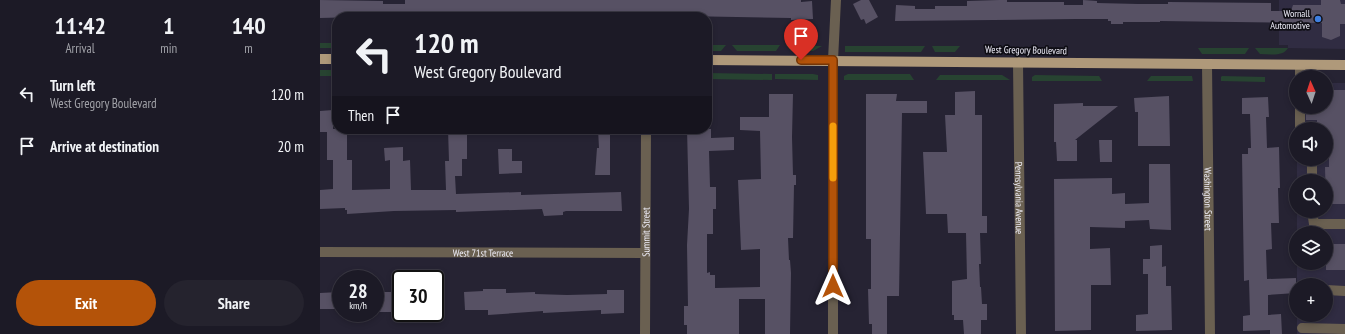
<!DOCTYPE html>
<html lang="en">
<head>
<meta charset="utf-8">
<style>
  body { margin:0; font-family:"PT Sans Narrow",sans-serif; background:#25232e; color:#f1f3f6; height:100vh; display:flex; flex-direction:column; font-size:15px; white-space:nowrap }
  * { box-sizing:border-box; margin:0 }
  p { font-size:13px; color:#a0a1a7 }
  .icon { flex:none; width:22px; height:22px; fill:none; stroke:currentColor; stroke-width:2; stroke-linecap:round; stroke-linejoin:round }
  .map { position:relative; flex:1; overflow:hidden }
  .details { display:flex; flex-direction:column; background:#1c1a26; width:320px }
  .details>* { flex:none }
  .guide { position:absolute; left:12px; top:12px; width:380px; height:122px; border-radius:16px; box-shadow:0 2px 6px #0003,0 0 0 1px #3a3843; background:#1c1a26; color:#f1f3f6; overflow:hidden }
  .needle { width:26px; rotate:357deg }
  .fabs { position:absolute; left:969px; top:70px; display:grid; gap:8px }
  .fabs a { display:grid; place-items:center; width:44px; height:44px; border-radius:50%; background:#1c1a26; box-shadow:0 2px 6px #0003,0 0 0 1px #3a3843; font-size:20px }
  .speed { position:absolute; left:12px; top:270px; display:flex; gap:8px; font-size:20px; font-weight:700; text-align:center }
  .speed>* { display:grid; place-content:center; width:52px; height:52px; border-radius:50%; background:#1c1a26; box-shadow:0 2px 6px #0003,0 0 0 1px #3a3843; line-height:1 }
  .speed small { font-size:10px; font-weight:400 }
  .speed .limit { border:2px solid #111; border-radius:6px; background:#fff; color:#111 }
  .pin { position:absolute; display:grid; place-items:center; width:34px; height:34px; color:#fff; margin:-41px -17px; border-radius:50% 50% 50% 0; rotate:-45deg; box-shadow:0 0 4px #0007 }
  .pin .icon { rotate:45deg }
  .me { position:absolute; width:44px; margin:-22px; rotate:0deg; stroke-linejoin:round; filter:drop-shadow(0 0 3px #0008) }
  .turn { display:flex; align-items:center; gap:14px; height:84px; padding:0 16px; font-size:18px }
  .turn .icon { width:52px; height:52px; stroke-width:2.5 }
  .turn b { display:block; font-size:28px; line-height:34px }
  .then { display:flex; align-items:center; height:38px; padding:0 16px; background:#0003; gap:8px; font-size:15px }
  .eta { display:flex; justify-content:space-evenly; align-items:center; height:68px; text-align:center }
  .eta b { font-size:24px; font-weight:800; line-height:28px }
  .button { display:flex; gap:8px; margin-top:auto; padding:8px 16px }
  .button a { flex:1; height:46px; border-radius:24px; background:#b45309; color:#fff; font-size:16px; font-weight:800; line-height:46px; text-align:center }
  .button a+a { background:#25232e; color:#f1f3f6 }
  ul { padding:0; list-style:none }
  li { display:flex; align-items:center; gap:12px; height:52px; padding:0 16px }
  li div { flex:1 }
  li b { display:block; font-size:15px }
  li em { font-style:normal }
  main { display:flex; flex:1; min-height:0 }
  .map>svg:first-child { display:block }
  .built { fill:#302c42 }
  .green { fill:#274331 }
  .building { fill:#575164 }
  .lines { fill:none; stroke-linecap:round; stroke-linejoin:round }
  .minor { stroke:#6a6051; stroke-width:10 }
  .major { stroke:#af997a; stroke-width:10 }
  .route-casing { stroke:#753606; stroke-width:10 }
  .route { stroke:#b45309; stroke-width:7 }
  .slow { stroke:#f59e0b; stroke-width:7 }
  .shop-dot { fill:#3f7fe0; stroke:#0f0e15; stroke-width:1.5 }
  .labels { text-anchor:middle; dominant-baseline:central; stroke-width:3.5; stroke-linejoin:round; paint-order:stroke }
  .poi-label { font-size:10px; fill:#f0effa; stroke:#0f0e15; text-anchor:end }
  .street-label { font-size:10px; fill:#f0effa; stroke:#0f0e15 }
</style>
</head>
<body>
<main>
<section class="details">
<div class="eta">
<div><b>11:42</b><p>Arrival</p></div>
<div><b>1</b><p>min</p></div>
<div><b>140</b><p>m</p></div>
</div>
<ul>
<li><svg class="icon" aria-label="left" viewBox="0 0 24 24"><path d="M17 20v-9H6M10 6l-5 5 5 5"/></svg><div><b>Turn left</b><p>West Gregory Boulevard</p></div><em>120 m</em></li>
<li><svg class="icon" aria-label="arrive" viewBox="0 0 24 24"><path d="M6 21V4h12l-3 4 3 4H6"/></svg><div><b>Arrive at destination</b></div><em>20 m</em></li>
</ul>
<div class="button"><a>Exit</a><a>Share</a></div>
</section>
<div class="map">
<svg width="1025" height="334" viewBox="0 0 1025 334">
  <rect width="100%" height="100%" fill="#262333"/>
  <g class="built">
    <path d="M959 0H1025V49L968 48V45H959Z"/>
    <path d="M1006 83H1025V334H977V315H1006V285H977V263H1006V233H977V211H1006V181H977V159H1006V129H977V107H1006Z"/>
  </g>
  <g class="green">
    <rect x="0" y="43" width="17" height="5"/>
    <path d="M387 45H406L401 51H387Z"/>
    <path d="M412 45H460L456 51H417Z"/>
    <path d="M466 45 502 46 493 51H471Z"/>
    <path d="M525 46H605L601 52H525Z"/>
    <path d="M612 46H640L635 52H615Z"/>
    <path d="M878 48H929L925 54H882Z"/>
    <path d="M935 48H968C963 57 950 54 940 54Z"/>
    <path d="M0 70H15L17 76H0Z"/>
    <path d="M387 73 452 74V80L387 79Z"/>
    <path d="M455 74H493L498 75V80L455 79Z"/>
    <path d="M528 74H590L594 80H524V76Z"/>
    <path d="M620 75H682L690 80H616Z"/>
    <path d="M715 75 779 76 782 81H712V77Z"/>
    <path d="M831 76H872L873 81H827Z"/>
    <path d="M902 76 945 77V82L901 81V77Z"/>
  </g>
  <g class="building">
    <path d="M0 0 63 1V4H85V0H481V2L492 1 493 19 471 20V18L307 15 234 17 111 15 0 18Z"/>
    <path d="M541 0H549L558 17 546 24 544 19 541 20 533 4Z"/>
    <path d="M679 0H687V2H744V5H763V0L777 1V3L818 4H848V2L951 3V11H971L973 5H1001V0H1020L1021 4H1025V24H1020V36L1011 40 1002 37V23L840 21V22H803V24H791V21H788V19H756L575 21 576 5 595 6V9H615V6H647V1Z"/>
    <path d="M1006 90H1025V204H1006L1005 167H1009V146H1006V129H997V120H986V107H1006Z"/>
    <path d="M655 91V115H662V216H667V233H660L661 264H659L660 287H661L662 304H667V320H661V334H644L643 320H634V315H632V281L647 279 646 233H628L627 214H606L603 152H627L625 115H635V92Z"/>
    <path d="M449 94H473L472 137 473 175H476V185H474L473 238H468L469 260H470L471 273 470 334H445V299H419V334H367V325H364V306H368L367 245 369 209 367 129H391V138L414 137V150L389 151 390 187H396V209H393V234H387V273L390 272V275H395V288L440 287V249L421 250 418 180 441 179 440 131 420 130V117H449Z"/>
    <path d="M546 94H577L576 101H607V113H582L579 296H567V334H552V324H549L548 289H551V239H546Z"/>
    <path d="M849 96 850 146H818V112H815L814 98Z"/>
    <path d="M948 97 949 117H946L947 148 959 147 960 188H958L959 223H951L952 249 946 250 947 279 976 278V293L948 295V315L961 314 962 334H950V330L923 331V316L930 315 929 280 924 281 922 154H928V148H931L930 114H922V98Z"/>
    <path d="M763 103V106H798L755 140H757V161H737L736 142H734V104Z"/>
    <path d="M13 110V129H27V160H32V190L70 189V160L65 161 64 148 83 147V161L90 160 91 190H126L125 161H129L128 129H147V159H142V176H135L136 194 201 192V195L301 192 302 211H246L243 212V215L224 216 222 209 136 212V210L74 211 27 214V210H25V208L0 209V190L13 189V160H7V132H0V111Z"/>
    <path d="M278 129H290V175H275L277 148H279Z"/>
    <path d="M779 140H792V162H780Z"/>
    <path d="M178 149H192V161H202V173L179 174Z"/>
    <path d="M829 164H850L851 230 830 229 829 220 805 221V228L770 227V249L790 248 791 285H771V330L735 331 734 179 792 178V194L805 193V204L829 203Z"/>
    <rect x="1006" y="244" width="19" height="26"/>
    <path d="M842 245V267L846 266V286H851L852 330 816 331V315L828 314V274H823V259H830V246Z"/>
    <path d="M163 289H186V293H188L215 292V294L247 295 287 294V290H304V313L281 314V310L223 313V311L168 315V310H145L144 292 163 291Z"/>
    <path d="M19 292V309H0V293Z"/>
    <rect x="55" y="292" width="21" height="20"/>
  </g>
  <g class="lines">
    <g class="minor">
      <path id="s1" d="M698 62 701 334"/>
      <path id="s2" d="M887 64 890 334"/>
      <path d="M980 65V77"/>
      <path d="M980 129V107"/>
      <path d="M992 181V159"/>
      <path d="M992 211 994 224H1025"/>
      <path id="s3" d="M0 252 325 253"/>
      <path d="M1006 290 1025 291"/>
      <path d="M982 328 1025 329"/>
      <path id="s4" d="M325 334 326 129"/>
      <path d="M513 334V60L516 0"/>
    </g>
    <g class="major">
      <path d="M0 59H17"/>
      <path d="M387 60 1025 65"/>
    </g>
  </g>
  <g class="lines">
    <g class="route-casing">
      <path id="route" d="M481 60H513V286"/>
    </g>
    <use href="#route" class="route"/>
    <path class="slow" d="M513 126V178"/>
  </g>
  <circle class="shop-dot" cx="998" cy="19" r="4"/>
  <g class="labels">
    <g class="poi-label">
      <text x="990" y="13">Wornall<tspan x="990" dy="12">Automotive</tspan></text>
    </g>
    <g class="street-label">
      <text transform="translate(706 50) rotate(1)">West Gregory Boulevard</text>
      <text stroke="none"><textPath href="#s1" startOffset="136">Pennsylvania Avenue</textPath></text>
      <text stroke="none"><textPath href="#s2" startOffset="135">Washington Street</textPath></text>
      <text stroke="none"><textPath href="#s4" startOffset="102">Summit Street</textPath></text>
      <text stroke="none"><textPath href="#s3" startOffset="163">West 71st Terrace</textPath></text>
    </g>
  </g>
</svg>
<div class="fabs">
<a><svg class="needle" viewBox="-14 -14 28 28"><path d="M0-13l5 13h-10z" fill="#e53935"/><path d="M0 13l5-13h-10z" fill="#a0a1a7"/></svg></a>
<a><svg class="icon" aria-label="sound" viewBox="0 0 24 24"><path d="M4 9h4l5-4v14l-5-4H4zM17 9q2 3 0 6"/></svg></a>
<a><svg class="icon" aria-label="search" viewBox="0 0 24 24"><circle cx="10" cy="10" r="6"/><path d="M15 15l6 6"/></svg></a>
<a><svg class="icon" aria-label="layers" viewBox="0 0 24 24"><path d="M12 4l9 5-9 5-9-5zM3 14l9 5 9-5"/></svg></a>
<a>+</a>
</div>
<div class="speed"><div>28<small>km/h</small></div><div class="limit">30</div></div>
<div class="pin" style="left:481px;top:60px;background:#d93025"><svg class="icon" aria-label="arrive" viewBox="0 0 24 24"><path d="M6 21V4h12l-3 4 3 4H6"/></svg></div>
<svg class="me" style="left:513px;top:286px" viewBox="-20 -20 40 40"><path d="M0-17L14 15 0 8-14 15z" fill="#b45309" stroke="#fff" stroke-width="4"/></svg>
<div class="guide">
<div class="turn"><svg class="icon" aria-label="left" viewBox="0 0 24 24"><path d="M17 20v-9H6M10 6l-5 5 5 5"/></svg><div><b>120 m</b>West Gregory Boulevard</div></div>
<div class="then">Then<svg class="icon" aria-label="arrive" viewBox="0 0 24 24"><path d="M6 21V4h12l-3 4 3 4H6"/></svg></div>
</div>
</div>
</main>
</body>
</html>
